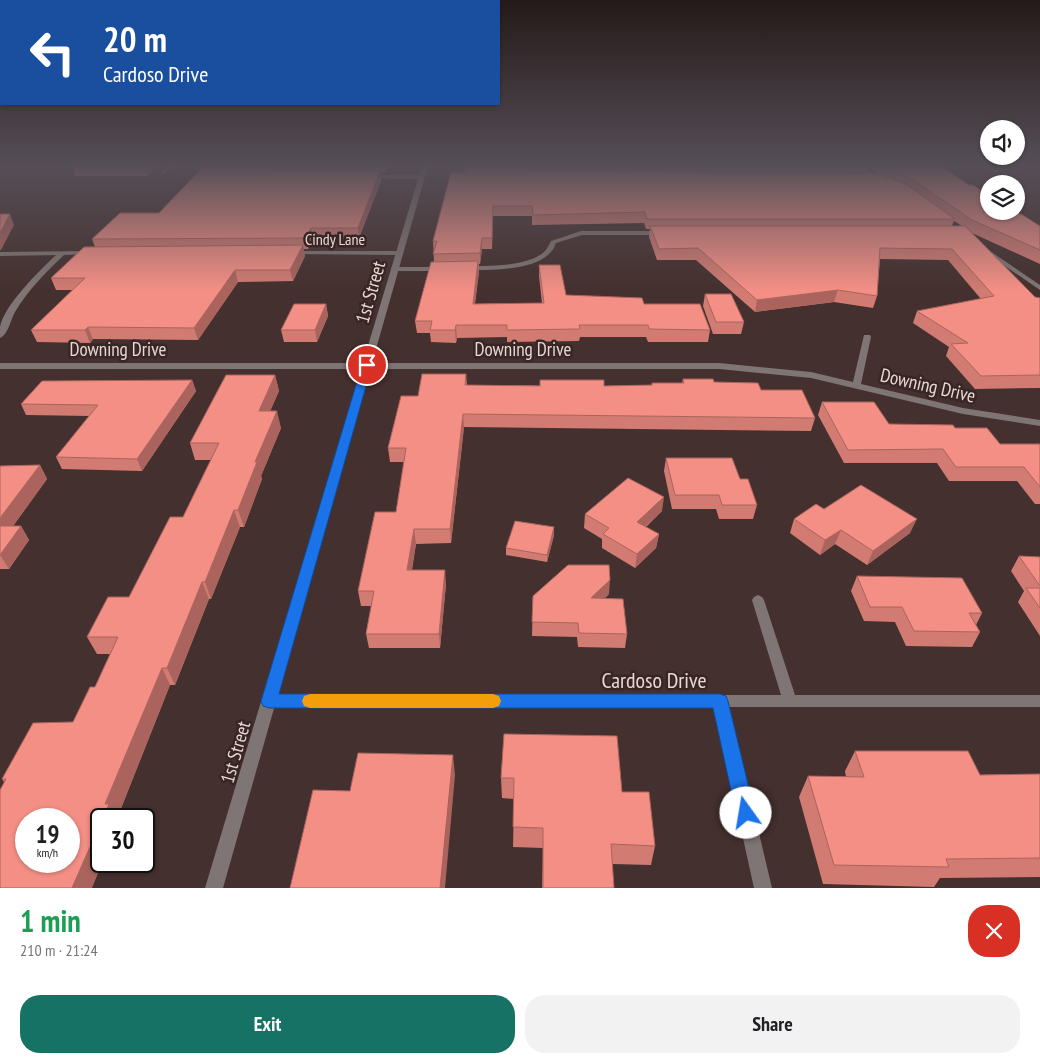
<!DOCTYPE html>
<html lang="en">
<head>
<meta charset="utf-8">
<style>
  body { margin:0; font-family:"PT Sans Narrow",sans-serif; background:#f2f2f2; color:#202124; height:100vh; display:flex; flex-direction:column; font-size:19px; white-space:nowrap }
  * { box-sizing:border-box; margin:0 }
  p { font-size:16px; color:#757577 }
  .icon { flex:none; width:28px; height:28px; fill:none; stroke:currentColor; stroke-width:2; stroke-linecap:round; stroke-linejoin:round }
  .map { position:relative; height:888px; overflow:hidden }
  .panel { display:flex; flex-direction:column; background:#fff; flex:1 }
  .panel>* { flex:none }
  .top-card { position:absolute; left:0px; top:0px; width:500px; height:105px; box-shadow:0 1px 4px #0004; background:#1a4fa0; color:#fff; overflow:hidden }
  .tools { position:absolute; left:980px; top:120px; display:grid; gap:10px }
  .tools a { display:grid; place-items:center; width:45px; height:45px; border-radius:50%; background:#fff; box-shadow:0 1px 4px #0004; font-size:25px }
  .speed { position:absolute; left:15px; top:808px; display:flex; gap:10px; font-size:25px; font-weight:700; text-align:center }
  .speed>* { display:grid; place-content:center; width:65px; height:65px; border-radius:50%; background:#fff; box-shadow:0 1px 4px #0004; line-height:1 }
  .speed small { font-size:12px; font-weight:400 }
  .speed .limit { border:2px solid #111; border-radius:8px; background:#fff; color:#111 }
  .pin { position:absolute; display:grid; place-items:center; width:42px; height:42px; color:#fff; margin:-21px; border:2px solid #fff; border-radius:50%; box-shadow:0 1px 5px #0007 }
  .me { position:absolute; width:55px; margin:-28px; rotate:347deg; stroke-linejoin:round; filter:drop-shadow(0 0 4px #0008) }
  .turn { display:flex; align-items:center; gap:18px; height:105px; padding:0 20px; font-size:22px }
  .turn .icon { width:65px; height:65px; stroke-width:2.5 }
  .turn b { display:block; font-size:35px; line-height:42px }
  .round { display:grid; place-items:center; flex:none; width:52px; height:52px; border-radius:20px; background:#f2f2f2 }
  .overview { display:flex; align-items:center; justify-content:space-between; height:85px; padding:0 20px }
  h1 { font-size:30px; font-weight:600; line-height:38px; color:#1e9e55 }
  .action { display:flex; gap:10px; margin-top:auto; padding:10px 20px }
  .action a { flex:1; height:58px; border-radius:20px; background:#167265; color:#fff; font-size:20px; font-weight:600; line-height:58px; text-align:center }
  .action a+a { background:#f2f2f2; color:#202124 }
  .map>svg:first-child { display:block }
  .lines { fill:none; stroke-linecap:round; stroke-linejoin:round }
  .service { fill:#7f7574; fill-rule:evenodd }
  .minor { fill:#7f7574; fill-rule:evenodd }
  .tertiary { fill:#7f7574; fill-rule:evenodd }
  .wall { fill:#d17b72; fill-rule:evenodd }
  .shaded-wall { fill:#aa645d }
  .building { fill:#f38f85; stroke:#aa645d; fill-rule:evenodd }
  .route { fill:#1a73e8; stroke:#114b97 }
  .slow { fill:#f59e0b }
  .labels { text-anchor:middle; dominant-baseline:central; stroke-width:5; stroke-linejoin:round; paint-order:stroke }
  .far-street-label { font-size:16px; fill:#e5d8d6; stroke:#392624 }
  .street-label { font-size:19px; fill:#e5d8d6; stroke:#392624 }
  .near-street-label { font-size:22px; fill:#e5d8d6; stroke:#392624 }
</style>
</head>
<body>
<div class="map">
<svg width="1040" height="888" viewBox="0 0 1040 888">
  <rect width="100%" height="100%" fill="#44302e"/>
  <g class="lines">
    <path class="service" d="M167 166H173L165 174H161V172Z"/>
    <g class="minor">
      <path d="M861 166H867L878 178 885 181 882 183 874 180Z"/>
      <path d="M366 175H422L425 177 422 179 368 178 366 177Z"/>
      <path d="M581 231H662L665 233 662 235H582L556 243C547 272 490 270 465 270L461 268 465 266C487 266 529 267 545 251 548 248 549 244 551 241Z"/>
      <path d="M983 249H987L1040 285V290L983 251Z"/>
      <path d="M89 251 91 252V254L64 255C46 272 28 290 15 312 11 319 8 335 0 338 0 335 0 330 0 327 4 305 40 270 56 255L0 256V252Z"/>
      <path d="M291 251H400L403 253 400 255 289 254V252Z"/>
      <path d="M392 267H441L445 269 441 271H395L391 269Z"/>
      <path d="M864 335H870L871 337 861 384 963 408 1040 420V426L963 414 811 378 719 369H0V363H719L811 372 853 382Z"/>
      <path d="M758 595 762 597 764 600 795 695H1040V707H729L772 888H754L714 707H269L264 705 262 701 264 697 269 695H781L752 600 754 597Z"/>
    </g>
    <path class="tertiary" d="M422 166H428L223 888H205Z"/>
  </g>
  <g class="wall">
    <path d="M72 166H158L147 176H75Z"/>
    <path d="M204 166H388L385 173H380L381 181 359 238 313 239 308 249H303L305 256 293 281 238 282 198 340 93 339 90 343 37 342 31 330 73 290H56L51 278 95 247 92 239 159 213Z"/>
    <path d="M465 166H941L969 185 1015 214 1040 226V264L972 233 1035 297 1040 298V388L975 389 946 356 949 347 913 323 917 311 981 299 948 260 880 259 877 296 873 308 834 302 755 312 696 260H657L649 237 650 229H646L644 223 532 225V216H493L492 249H482L480 264H479V272L475 304 542 303 539 276V265L566 295 644 304 710 330 708 342H648L646 337H580L579 341 507 342V337L457 338 456 343 431 342 430 333H417L415 321 434 262 433 241 465 172ZM869 166 876 173H867ZM954 221 962 226H952Z"/>
    <path d="M705 294 744 322 741 334H713L703 306Z"/>
    <path d="M326 304 328 316 317 342H284L281 330Z"/>
    <path d="M466 374 467 385 604 386 652 385V383H682L683 379 714 382 761 390 815 418 811 431 464 427 451 543 416 544 412 570 446 584 440 648H369L366 634 371 606H361L358 591 396 512 404 462H390L388 448 418 396Z"/>
    <path d="M275 375 279 391 270 411 281 428 261 476 262 479 244 527H240L211 599H209L175 685H170L118 816 119 819H101L4 782 2 779 73 722 95 687 110 654H97L87 637 129 597 183 517 211 460H195L190 443Z"/>
    <path d="M192 380 196 391 142 471 62 469 56 457 89 416 26 415 21 404Z"/>
    <path d="M822 402 889 424 955 428 1000 444H1040V504H1035L1017 481H949L937 463H844L818 415Z"/>
    <path d="M666 458 740 479 757 505 753 519H719L716 509H672L664 471Z"/>
    <path d="M40 465 47 479 13 526H21L29 540 9 569H0V466Z"/>
    <path d="M824 509 910 533 867 565 835 544 820 555 790 533 794 519Z"/>
    <path d="M662 511 646 527 659 534 656 548 635 568 602 548V539L584 528 585 514Z"/>
    <path d="M554 535 547 562 506 555V548Z"/>
    <path d="M1019 556 1040 557V636L1018 602 1024 591 1011 571Z"/>
    <path d="M857 576 982 613 976 625 980 632 972 647 906 646 895 622 864 621 851 591Z"/>
    <path d="M609 594 605 598 627 634 625 648 578 647 577 637 532 636 533 596Z"/>
    <path d="M504 734 622 792 655 846 651 865 612 864 614 888H542L543 848 513 847 514 799 502 798 501 778Z"/>
    <path d="M855 751 980 775 1040 774V877L940 878 934 887 823 884 799 797 808 776 846 777 845 771Z"/>
  </g>
  <g class="shaded-wall">
    <path d="M144 166H158L147 176Z"/>
    <path d="M384 166H388L385 173Z"/>
    <path d="M528 166H530V173L525 168Z"/>
    <path d="M380 171 381 181 359 238 358 228Z"/>
    <path d="M10 214 14 225 1 250H0V233Z"/>
    <path d="M311 228 313 239 308 249 306 238Z"/>
    <path d="M482 238V249L480 264V253Z"/>
    <path d="M303 245 305 256 293 281 290 270Z"/>
    <path d="M478 261 479 272 473 316V304Z"/>
    <path d="M235 270 238 282 198 340 194 328Z"/>
    <path d="M838 290 834 302 755 312 757 300Z"/>
    <path d="M326 304 328 316 317 342 315 330Z"/>
    <path d="M456 325 457 338 456 343 455 330Z"/>
    <path d="M88 327 93 339 90 343 85 330Z"/>
    <path d="M275 375 279 391 263 428 259 411Z"/>
    <path d="M192 380 196 391 142 471 137 459Z"/>
    <path d="M277 411 281 428 261 476 262 479 244 527 238 510 255 462Z"/>
    <path d="M463 414 464 427 451 543 450 529Z"/>
    <path d="M40 465 47 479 3 540 0 535V518Z"/>
    <path d="M664 497 662 511 635 536 637 522Z"/>
    <path d="M234 510 240 527 211 599 205 582Z"/>
    <path d="M917 519 910 533 867 565 873 551Z"/>
    <path d="M21 526 29 540 9 569 0 555Z"/>
    <path d="M554 527V535L547 562V555Z"/>
    <path d="M414 529 416 544 409 584 407 570Z"/>
    <path d="M841 530 835 544 820 555 825 540Z"/>
    <path d="M659 534 656 548 635 568 637 554Z"/>
    <path d="M445 570 446 584 440 648 439 634Z"/>
    <path d="M610 580 609 594 590 612 591 598Z"/>
    <path d="M202 582 209 599 175 685 167 668Z"/>
    <path d="M162 668 170 685 118 816 119 819H103L105 804Z"/>
    <path d="M453 755 455 775 445 888H440Z"/>
    <path d="M101 822V861H103L92 888H72Z"/>
  </g>
  <g class="building">
    <path d="M204 166H269V168L273 170 380 171 358 228H311L306 238 92 239 120 213H159Z"/>
    <path d="M465 166H528L525 168 530 171 877 173 906 184 955 219H647L645 212 533 215 532 206H493L492 238H482L480 253 433 254 437 241H433L451 172H465Z"/>
    <path d="M881 166H941L969 185H973L989 196V211H1011L1015 214H1021L1040 226V250L972 220 912 179Z"/>
    <path d="M0 214H10L0 233Z"/>
    <path d="M650 226H965L1035 297 1040 298V375L981 376 951 344 968 343 917 311 994 296 952 249 880 248 877 296 838 290 757 300 698 248 659 249Z"/>
    <path d="M303 245 290 270H235L194 328 88 327 85 330H31L85 278H51L84 247Z"/>
    <path d="M478 261 473 304 544 303 539 265H560L566 295 642 298 644 304H700L710 330 649 329 648 325H579L580 329 507 330V325H456L455 330H430L432 321H415L431 262Z"/>
    <path d="M705 294H731L744 322H716Z"/>
    <path d="M294 304H326L315 330H281Z"/>
    <path d="M422 374H466L465 385 540 386V380H604V386L652 385V383H684L683 379H713L714 382 758 383 761 390H802L815 418 463 414 450 529H414L407 570H445L439 634H366L374 591H358L375 512H396L406 448H388L401 396H418Z"/>
    <path d="M226 375H275L259 411H277L255 462H257L238 510H234L205 582H202L167 668H162L105 804H109L103 819H101V822L72 888H0V790L6 779H2L33 723 73 722 90 687H95L118 637H87L108 597H129L170 517H183L219 443H190ZM26 819H69V861H26Z"/>
    <path d="M192 380 137 459 56 457 98 405 21 404 42 381Z"/>
    <path d="M822 402H874L889 424 953 425 955 428H987L1000 444H1040V487L1024 467H956L943 449 848 450Z"/>
    <path d="M666 458H732L740 479H748L757 505H722L719 495H675Z"/>
    <path d="M40 465 0 518V466Z"/>
    <path d="M628 478 664 497 637 522 659 534 637 554 603 534 609 528 585 514Z"/>
    <path d="M861 485 917 519 873 551 841 530 825 540 794 519 816 504 824 509Z"/>
    <path d="M515 521 554 527 547 555 506 548Z"/>
    <path d="M0 526H21L0 555Z"/>
    <path d="M1019 556 1040 557V586Z"/>
    <path d="M568 565H609L610 580 591 598 623 599 627 634 579 633 578 623 532 622 533 596Z"/>
    <path d="M857 576 962 578 982 613H969L980 632 914 631 902 607H870Z"/>
    <path d="M1026 588H1040V608Z"/>
    <path d="M504 734 617 736 622 792H649L655 846 611 844 614 888H543V828L513 827 514 778H501Z"/>
    <path d="M855 751H968L980 775 1040 774V858L946 859 949 867 834 865 808 776 864 777Z"/>
    <path d="M358 753 453 755 440 888H290L313 790 350 791Z"/>
  </g>
  <linearGradient id="sky" x2="0" y2="1"><stop stop-color="#251a19"/><stop offset="0.57" stop-color="#564e57"/><stop offset="1" stop-color="#564e57" stop-opacity="0"/></linearGradient>
  <rect width="1040" height="290" fill="url(#sky)"/>
  <path class="route" d="M367 362 372 365 279 694H720L726 696 728 701 755 813 752 820 746 822 739 820 736 813 713 708H269L263 706 261 701 362 365Z"/>
  <path class="slow" d="M310 694H493L499 696 501 701 499 706 493 708H310L304 706 302 701 304 696Z"/>
  <g class="labels">
    <g class="far-street-label">
      <text x="335" y="239">Cindy Lane</text>
    </g>
    <g class="street-label">
      <text transform="translate(370 292) rotate(-74)">1st Street</text>
      <text x="118" y="349">Downing Drive</text>
      <text x="523" y="349">Downing Drive</text>
      <text transform="translate(928 385) rotate(13)">Downing Drive</text>
      <text transform="translate(235 752) rotate(-74)">1st Street</text>
    </g>
    <g class="near-street-label">
      <text x="654" y="680">Cardoso Drive</text>
    </g>
  </g>
</svg>
<div class="tools">
<a><svg class="icon" aria-label="sound" viewBox="0 0 24 24"><path d="M4 9h4l5-4v14l-5-4H4zM17 9q2 3 0 6"/></svg></a>
<a><svg class="icon" aria-label="layers" viewBox="0 0 24 24"><path d="M12 4l9 5-9 5-9-5zM3 14l9 5 9-5"/></svg></a>
</div>
<div class="speed"><div>19<small>km/h</small></div><div class="limit">30</div></div>
<div class="pin" style="left:367px;top:365px;background:#d93025"><svg class="icon" aria-label="arrive" viewBox="0 0 24 24"><path d="M6 21V4h12l-3 4 3 4H6"/></svg></div>
<svg class="me" style="left:746px;top:813px" viewBox="-20 -20 40 40"><circle r="19" fill="#fff"/><path d="M0-13L10 11 0 6-10 11z" fill="#1a73e8"/></svg>
<div class="top-card">
<div class="turn"><svg class="icon" aria-label="left" viewBox="0 0 24 24"><path d="M17 20v-9H6M10 6l-5 5 5 5"/></svg><div><b>20 m</b>Cardoso Drive</div></div>
</div>
</div>
<section class="panel">
<div class="overview"><div><h1>1 min</h1><p>210 m · 21:24</p></div><a class="round" style="background:#d93025;color:#fff"><svg class="icon" aria-label="close" viewBox="0 0 24 24"><path d="M6 6l12 12M18 6L6 18"/></svg></a></div>
<div class="action"><a>Exit</a><a>Share</a></div>
</section>
</body>
</html>
